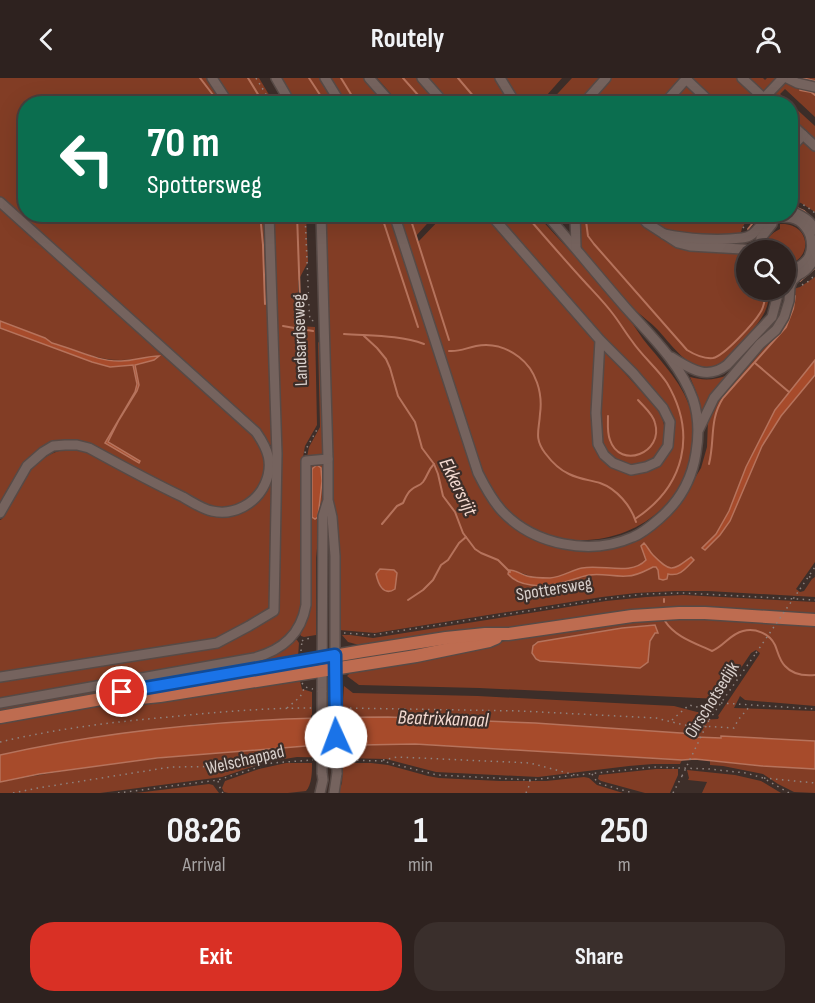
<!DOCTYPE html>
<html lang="en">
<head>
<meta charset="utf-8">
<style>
  body { margin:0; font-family:"Sofia Sans Condensed",sans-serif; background:#3a2f2c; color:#f1f3f6; height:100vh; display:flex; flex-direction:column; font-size:22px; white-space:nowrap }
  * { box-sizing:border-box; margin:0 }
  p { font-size:20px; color:#a7a4a4 }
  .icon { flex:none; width:33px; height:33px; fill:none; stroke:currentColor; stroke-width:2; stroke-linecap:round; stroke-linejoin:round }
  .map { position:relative; height:715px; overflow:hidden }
  .side { display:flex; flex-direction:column; background:#2e221f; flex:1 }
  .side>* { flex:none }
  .guide { position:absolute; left:18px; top:18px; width:780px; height:126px; border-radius:24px; box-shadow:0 6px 24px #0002,0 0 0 2px #493f3d; background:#0b6e4f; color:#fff; overflow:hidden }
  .tools { position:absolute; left:736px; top:162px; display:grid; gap:12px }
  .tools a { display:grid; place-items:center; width:60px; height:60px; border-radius:50%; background:#2e221f; box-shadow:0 6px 24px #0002,0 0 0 2px #493f3d; font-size:30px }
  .pin { position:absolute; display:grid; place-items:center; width:51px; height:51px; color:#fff; margin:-26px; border:3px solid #fff; border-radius:50%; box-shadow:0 2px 6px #0007 }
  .me { position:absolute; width:66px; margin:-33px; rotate:358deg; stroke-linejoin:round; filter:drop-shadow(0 0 4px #0008) }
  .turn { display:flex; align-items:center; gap:21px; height:126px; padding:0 30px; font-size:27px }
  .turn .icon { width:78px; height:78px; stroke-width:2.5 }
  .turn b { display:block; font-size:42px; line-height:51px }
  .eta { display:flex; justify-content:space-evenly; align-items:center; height:102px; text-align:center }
  .eta b { font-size:36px; font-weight:700; line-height:42px }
  .primary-button { display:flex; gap:12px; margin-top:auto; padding:12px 30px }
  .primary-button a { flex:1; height:69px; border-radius:24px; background:#d93025; color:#fff; font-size:24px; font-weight:700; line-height:69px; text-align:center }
  .primary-button a+a { background:#3a2f2c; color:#f1f3f6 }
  header { display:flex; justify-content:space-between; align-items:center; height:78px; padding:0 30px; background:#2e221f; font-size:27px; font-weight:700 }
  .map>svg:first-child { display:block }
  .green { fill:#823d25; fill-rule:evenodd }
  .water { fill:#a74b2b; stroke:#b6735c; stroke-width:1.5 }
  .pier { fill:#3d2e29 }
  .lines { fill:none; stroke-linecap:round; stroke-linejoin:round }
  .stream { stroke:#b6735c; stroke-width:2 }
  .minor-casing { stroke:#574a46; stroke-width:12 }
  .major-casing { stroke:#574a46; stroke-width:15 }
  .path { stroke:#8f837f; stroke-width:1.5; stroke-dasharray:1.5 4.5; stroke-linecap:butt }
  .minor { stroke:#75635e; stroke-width:9 }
  .major { stroke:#be6c50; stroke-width:12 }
  .minor-bridge-casing { stroke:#574a46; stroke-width:12; stroke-linecap:butt }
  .path-bridge { stroke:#8f837f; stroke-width:1.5; stroke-dasharray:1.5 4.5; stroke-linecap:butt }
  .minor-bridge { stroke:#75635e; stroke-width:9 }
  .route-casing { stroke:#114b97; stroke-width:15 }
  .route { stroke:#1a73e8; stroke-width:10 }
  .labels { text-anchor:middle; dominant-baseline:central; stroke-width:4.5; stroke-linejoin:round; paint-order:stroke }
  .street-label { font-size:18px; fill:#dad1cd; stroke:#3d2e29 }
  .water-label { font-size:20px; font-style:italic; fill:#f4dad1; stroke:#3d2e29 }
</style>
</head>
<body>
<header><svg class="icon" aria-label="back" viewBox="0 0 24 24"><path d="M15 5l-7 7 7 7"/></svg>Routely<svg class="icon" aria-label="person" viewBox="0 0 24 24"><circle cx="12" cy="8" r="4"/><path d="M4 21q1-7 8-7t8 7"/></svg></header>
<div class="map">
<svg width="815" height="715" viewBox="0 0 815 715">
  <rect width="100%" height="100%" fill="#3d2e29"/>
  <g class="green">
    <path d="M0 0H206L227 25 26 26V136L266 137 273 365 269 368 0 123Z"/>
    <path d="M214 0H259L274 25H234Z"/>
    <path d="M280 0H325L341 25H295Z"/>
    <path d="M331 0H364L386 25H347Z"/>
    <path d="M377 0H416L438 25H399Z"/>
    <path d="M422 0H562L539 26 445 25Z"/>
    <path d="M572 0H763L765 2 767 0H815V39L785 11 780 16 815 48V134L801 125 791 122 790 26H548Z"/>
    <path d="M0 129 243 347 256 361 265 377V392L260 407 254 416 243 425 228 430H207L103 375 49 367 31 379 25 386 0 429V250L92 284 110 289 133 287C142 316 132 315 121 338 136 315 141 315 135 287L141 286 134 281C104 286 81 273 52 265L45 260 0 243Z"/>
    <path d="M272 137H306L308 184 298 203V248L315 249 317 347 305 368 303 379 304 519C302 536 295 555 279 566 274 569 267 572 261 575L0 622V442L2 441 31 390C47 375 64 368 85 372L216 439C223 438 230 438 236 437 258 432 266 404 273 386Z"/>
    <path d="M325 137H394L471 374 503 433 543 460 594 468 657 449 678 428 701 390 707 369 708 342 710 329 775 257 793 211 800 209 815 199V282L775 332 746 389 729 433 716 456 702 470 705 472 720 457 730 443 761 368 781 338 815 297V484L796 511 800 514 804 513 812 501 815 499V519L708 513H675L636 515 602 519 375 555 339 552 338 478 333 422ZM643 467C650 470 648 473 653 478 661 485 667 493 679 489L659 501 658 492 656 489H653L644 494 588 497 557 506 508 496 514 492C526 497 537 501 551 500 562 499 572 492 583 490 603 486 631 498 646 482L641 468Z"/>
    <path d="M399 137H435L416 158 418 164 444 137H484L596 265 592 357 598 375 645 393 672 363 660 322 497 137H537C567 170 600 203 628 239 633 246 638 254 643 261 662 285 685 307 692 337 696 349 694 361 692 373 681 448 590 485 526 447 506 435 493 416 483 395Z"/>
    <path d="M575 137H750L742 150 740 159 690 158 660 154 659 158 668 163 740 173 741 185 747 197V212H768C771 230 760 243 749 256 741 265 733 276 724 283 694 303 674 269 657 251 650 244 643 239 636 233L632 236 576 170Z"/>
    <path d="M780 146C810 144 815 181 786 187V172H765C765 162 771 155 780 151Z"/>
    <path d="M318 264 321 266 323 376 322 377 307 379 309 369 320 349Z"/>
    <path d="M603 271 659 333C687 388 605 412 599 350Z"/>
    <path d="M728 297 702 334 697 316 690 299C704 303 715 302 728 297Z"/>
    <path d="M313 386H321L324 389V407L316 480V557L304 559 301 558 300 556 310 389ZM314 388H319L322 392 318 440 316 441 312 439V392Z"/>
    <path d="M683 517 815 524V537L671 530 649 531 489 553 435 555 359 567 348 564 342 557H350L373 560 606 523 646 519Z"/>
    <path d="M668 539 815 546V628L745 622 740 618 734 630 815 633V663L722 658 721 661 695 659V656C578 648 460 639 342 639L344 608 353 615 478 618 674 628 697 634H704L707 639 705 641H702V642L718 641 719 639 718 638 759 577 760 575 756 572 751 575 720 621 479 610 359 607 347 598 352 593 546 555ZM655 547 657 555H655L650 563 648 584 640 590 540 583C532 580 530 573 535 565L622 550Z"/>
    <path d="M294 562H297L299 565 298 579 0 634V629L264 581Z"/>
    <path d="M300 603 302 611 312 614V640L199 646 111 657 0 677V643L64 632 107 625 202 618Z"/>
    <path d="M415 666 682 682 680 686H653L629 688 538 699 436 694 386 681 297 679 266 684 222 699 100 715H0V704C101 685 203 674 305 668 341 666 378 667 415 666Z"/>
    <path d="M710 683 762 688 815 690V715L794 714 778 706 763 696 723 688 710 687Z"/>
    <path d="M286 685H312C312 694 312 706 306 713L288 715H228L224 714 222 710 225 703 259 691Z"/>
    <path d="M343 685H371L388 687 428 698 439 700 500 703H546L584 699 589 700 597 707 623 715H338L342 705Z"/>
    <path d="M656 691H678V697L670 715H645L601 703 598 701 599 697Z"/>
    <path d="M687 692 735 697 761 703 781 715H702L707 704 688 702 689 700Z"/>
    <path d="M209 706 213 707 219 715H136Z"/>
  </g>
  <g class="water">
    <path d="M0 243 45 260 52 265C75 271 98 284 121 283 134 283 146 278 159 278L154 282 135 287 139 307 137 313 119 342 108 364 140 383 139 385 105 365 135 314 137 306 133 287 110 289 92 284 0 250Z"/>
    <path d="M815 282V297L781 338 762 368 730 443 720 457 705 472 702 470 716 456 729 433 746 389 775 332Z"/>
    <path d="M317 387 321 390 322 403 318 439 315 441 312 439V392L313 390Z"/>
    <path d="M644 465C648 469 649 473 653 477 671 495 672 493 691 479L694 482C686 490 680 499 668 496L667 501 663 502 659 501 658 492 656 489H653C645 493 637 498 627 498 614 499 602 495 589 497 578 499 568 504 557 506 542 509 519 509 508 496L509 492C516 492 520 496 527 498 534 500 543 500 550 500 562 499 572 492 582 490 603 486 631 498 646 482L641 468Z"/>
    <path d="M380 491 394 492 397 495 395 511C383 519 378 505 376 496Z"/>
    <path d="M655 547 658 555H655L650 563 648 584 640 590 540 583 536 581 532 575 533 568 538 564 622 550Z"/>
    <path d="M388 639 535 645 695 656 696 659 721 660V658L815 663V691L762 688 695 681 682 682 415 666 306 668 157 680 39 696 0 704V677C127 648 259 639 388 639Z"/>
  </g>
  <path class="pier" d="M343 636V670L311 671V637Z"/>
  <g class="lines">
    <g class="stream">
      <path d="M200 0 220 26"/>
      <path d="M248 0 264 26"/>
      <path d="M309 0 326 26"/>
      <path d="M341 0 357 26"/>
      <path d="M403 0 426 26"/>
      <path d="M458 0 480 26"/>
      <path d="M802 0 815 3"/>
      <path d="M800 12 811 14 815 17"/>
      <path d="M790 60 792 58"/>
      <path d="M790 127 804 133 815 143"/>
      <path d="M260 136 263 167 265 226"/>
      <path d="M297 136 301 251 313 253"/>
      <path d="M381 136 418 249"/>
      <path d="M409 136 449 262"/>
      <path d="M525 136C544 158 563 180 583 202 593 213 604 224 613 236 620 245 625 254 632 263 642 278 657 290 667 305 697 356 685 408 635 441"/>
      <path d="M585 136 588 158 594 166 687 272C695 277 703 281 713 280 724 278 754 245 760 235 765 228 765 220 766 212"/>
      <path d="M748 151 760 136"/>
      <path d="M746 183 747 184"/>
      <path d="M800 203 815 190"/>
      <path d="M283 248 300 251"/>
      <path d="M344 256C370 258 400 257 424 266"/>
      <path d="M364 258 377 270 386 281 390 290 398 318 415 344 422 370 434 386 438 396 443 418 455 434 463 455 475 471 481 475 498 482 510 494"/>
      <path d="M449 273C459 274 466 270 476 268 491 265 506 269 519 279 536 292 543 315 540 336 539 353 534 360 545 375 551 383 560 392 569 396 579 401 590 402 600 405 617 411 631 428 636 444"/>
      <path d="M755 285 789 314"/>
      <path d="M608 338C608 345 607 355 610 362 620 392 664 375 655 345 653 336 644 329 638 322"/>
      <path d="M709 386C715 362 709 342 723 320L786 249 793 231 795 218"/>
      <path d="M382 446 397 428 403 425C405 421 407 415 411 412 415 408 420 408 423 404 428 397 428 392 434 386"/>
      <path d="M664 521V524"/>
      <path d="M408 522 423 512 433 502 441 487 448 482 459 465 466 459"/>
      <path d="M665 543C675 559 695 565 712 573 724 568 730 556 743 553 755 550 769 555 775 567 778 574 779 582 785 588 793 597 804 598 815 597"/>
    </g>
    <g class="minor-casing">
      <g id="minor">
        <path d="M212 0 229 26"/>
        <path d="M276 0 291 26"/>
        <path d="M325 0 341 26"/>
        <path d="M369 0 392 26"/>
        <path d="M422 0 445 26"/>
        <path d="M500 0 516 26"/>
        <path d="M742 0 770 26"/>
        <path d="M787 0 797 5 815 9"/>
        <path d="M686 1 706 20"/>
        <path d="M764 20 783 0"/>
        <path d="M583 26 606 0"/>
        <path d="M664 26 687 0"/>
        <path d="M715 26 718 23"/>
        <path d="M790 45 815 68"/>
        <path d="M790 71 803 57"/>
        <path d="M0 124 256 354C268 371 274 386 265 406 256 426 233 438 212 433 202 431 192 424 183 419 151 404 120 387 89 370L77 367H65L53 368 43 374 27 388 0 435"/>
        <path d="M790 132C801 138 810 141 815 152"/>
        <path d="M321 136 328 381V422L332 439 335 478V623"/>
        <path d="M394 136 478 395C485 409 492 422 502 433 534 467 590 478 633 459 643 455 651 448 659 441 679 424 692 401 696 375 699 357 699 339 693 321 680 285 651 258 626 230 599 199 573 167 546 136"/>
        <path d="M490 136 600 262 633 295 663 330 670 344 668 368 657 384 646 389 631 392 613 385 604 377 598 366 596 335 600 262"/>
        <path d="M575 136 576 170"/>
        <path d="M639 136 647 145 678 165 690 168 742 171 749 172"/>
        <path d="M664 156C687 161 718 163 742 160 753 159 756 152 763 145 771 138 789 137 799 143 803 145 808 152 810 157 812 164 812 173 809 179 803 190 791 190 786 200"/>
        <path d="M759 172 761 160 772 146V136"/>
        <path d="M791 199C803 197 809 190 815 180"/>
        <path d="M671 279C690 290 706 303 727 287L772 239 777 220V212"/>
        <path d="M699 351 714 320 760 266 776 252 784 239 789 223 790 209 792 203 797 198"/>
        <path d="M0 599 217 565 249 548 274 533 277 376 269 136"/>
        <path d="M322 614 323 438 327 425"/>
        <path d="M0 625 254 580C283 572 301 556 306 527V383L328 381"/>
        <path d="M320 715 323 702 322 695"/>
        <path d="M334 715 337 695"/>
      </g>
    </g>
    <g class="major-casing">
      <g id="major">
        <path d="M111 622H121L160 618 416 578 489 563 496 560"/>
        <path d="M0 639 101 621 122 614 363 573 446 560 485 556H508L632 538 679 535H705L815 542"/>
      </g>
    </g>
    <g class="path">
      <path d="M256 0 272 26"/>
      <path d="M792 123 806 128 815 135"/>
      <path d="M305 136 309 230 310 242 315 243"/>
      <path d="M743 150 752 136"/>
      <path d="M741 179 743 188 747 194"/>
      <path d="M802 207 809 203 815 197"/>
      <path d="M305 375 306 371 318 350"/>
      <path d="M809 499 815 498"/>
      <path d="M800 511 815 489"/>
      <path d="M344 555 373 557 611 520 645 516 683 515 815 522"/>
      <path d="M302 563 305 561 312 560"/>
      <path d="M301 573 302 563"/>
      <path d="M302 605 305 609 313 611"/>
      <path d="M721 625 815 631"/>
      <path d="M287 630 300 619 305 609"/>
      <path d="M344 630 521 633 656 640 684 647 734 650 738 642 750 628"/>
      <path d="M672 642 689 627 714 633"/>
      <path d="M709 642 756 575"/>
      <path d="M0 664C55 651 112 644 169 639 217 634 264 630 312 630"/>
      <path d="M345 682 382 683 437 697 530 702 654 689 709 691 746 695 763 700 789 715"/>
      <path d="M383 682 397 679 530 685 575 697"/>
      <path d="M592 696 597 704 601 706 633 715"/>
      <path d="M764 700 815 705"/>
      <path d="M218 703 221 713 223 715"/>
      <path d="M13 715 38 710 171 689 259 688"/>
      <path d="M118 715 218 702 272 685 313 682"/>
      <path d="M526 715 529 708 530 702"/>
      <path d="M673 715 682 698"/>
    </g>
    <use href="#minor" class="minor"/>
    <use href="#major" class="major"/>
    <g class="minor-bridge-casing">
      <g id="minor-bridge">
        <path d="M335 623 337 695"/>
        <path d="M322 695V614"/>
      </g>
    </g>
    <g class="path-bridge">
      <path d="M756 575 800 511"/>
      <path d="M682 698 709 642"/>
    </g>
    <use href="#minor-bridge" class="minor-bridge"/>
  </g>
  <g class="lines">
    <g class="route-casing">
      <path id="route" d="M122 614 335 577 336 659"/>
    </g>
    <use href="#route" class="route"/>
  </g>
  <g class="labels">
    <g class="street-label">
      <text transform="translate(300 262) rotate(-92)">Landsardseweg</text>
      <text transform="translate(554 511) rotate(-9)">Spottersweg</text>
      <text transform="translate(712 622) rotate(-58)">Oirschotsedijk</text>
      <text transform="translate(245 682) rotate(-13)">Welschappad</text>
    </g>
    <g class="water-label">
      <text transform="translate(458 409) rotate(64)">Ekkersrijt</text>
      <text transform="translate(443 641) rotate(2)">Beatrixkanaal</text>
    </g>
  </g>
</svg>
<div class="tools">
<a><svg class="icon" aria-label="search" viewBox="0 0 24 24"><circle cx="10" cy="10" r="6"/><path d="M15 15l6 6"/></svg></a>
</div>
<div class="pin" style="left:122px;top:614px;background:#d93025"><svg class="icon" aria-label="arrive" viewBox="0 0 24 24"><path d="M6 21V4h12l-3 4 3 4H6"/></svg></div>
<svg class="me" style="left:336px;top:659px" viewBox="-20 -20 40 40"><circle r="19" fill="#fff"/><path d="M0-13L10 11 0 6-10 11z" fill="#1a73e8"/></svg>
<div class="guide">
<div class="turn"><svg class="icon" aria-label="left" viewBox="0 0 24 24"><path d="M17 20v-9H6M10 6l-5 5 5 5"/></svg><div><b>70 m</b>Spottersweg</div></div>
</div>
</div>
<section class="side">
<div class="eta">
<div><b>08:26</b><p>Arrival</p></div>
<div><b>1</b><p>min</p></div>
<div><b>250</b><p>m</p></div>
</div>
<div class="primary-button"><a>Exit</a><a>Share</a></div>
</section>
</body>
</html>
